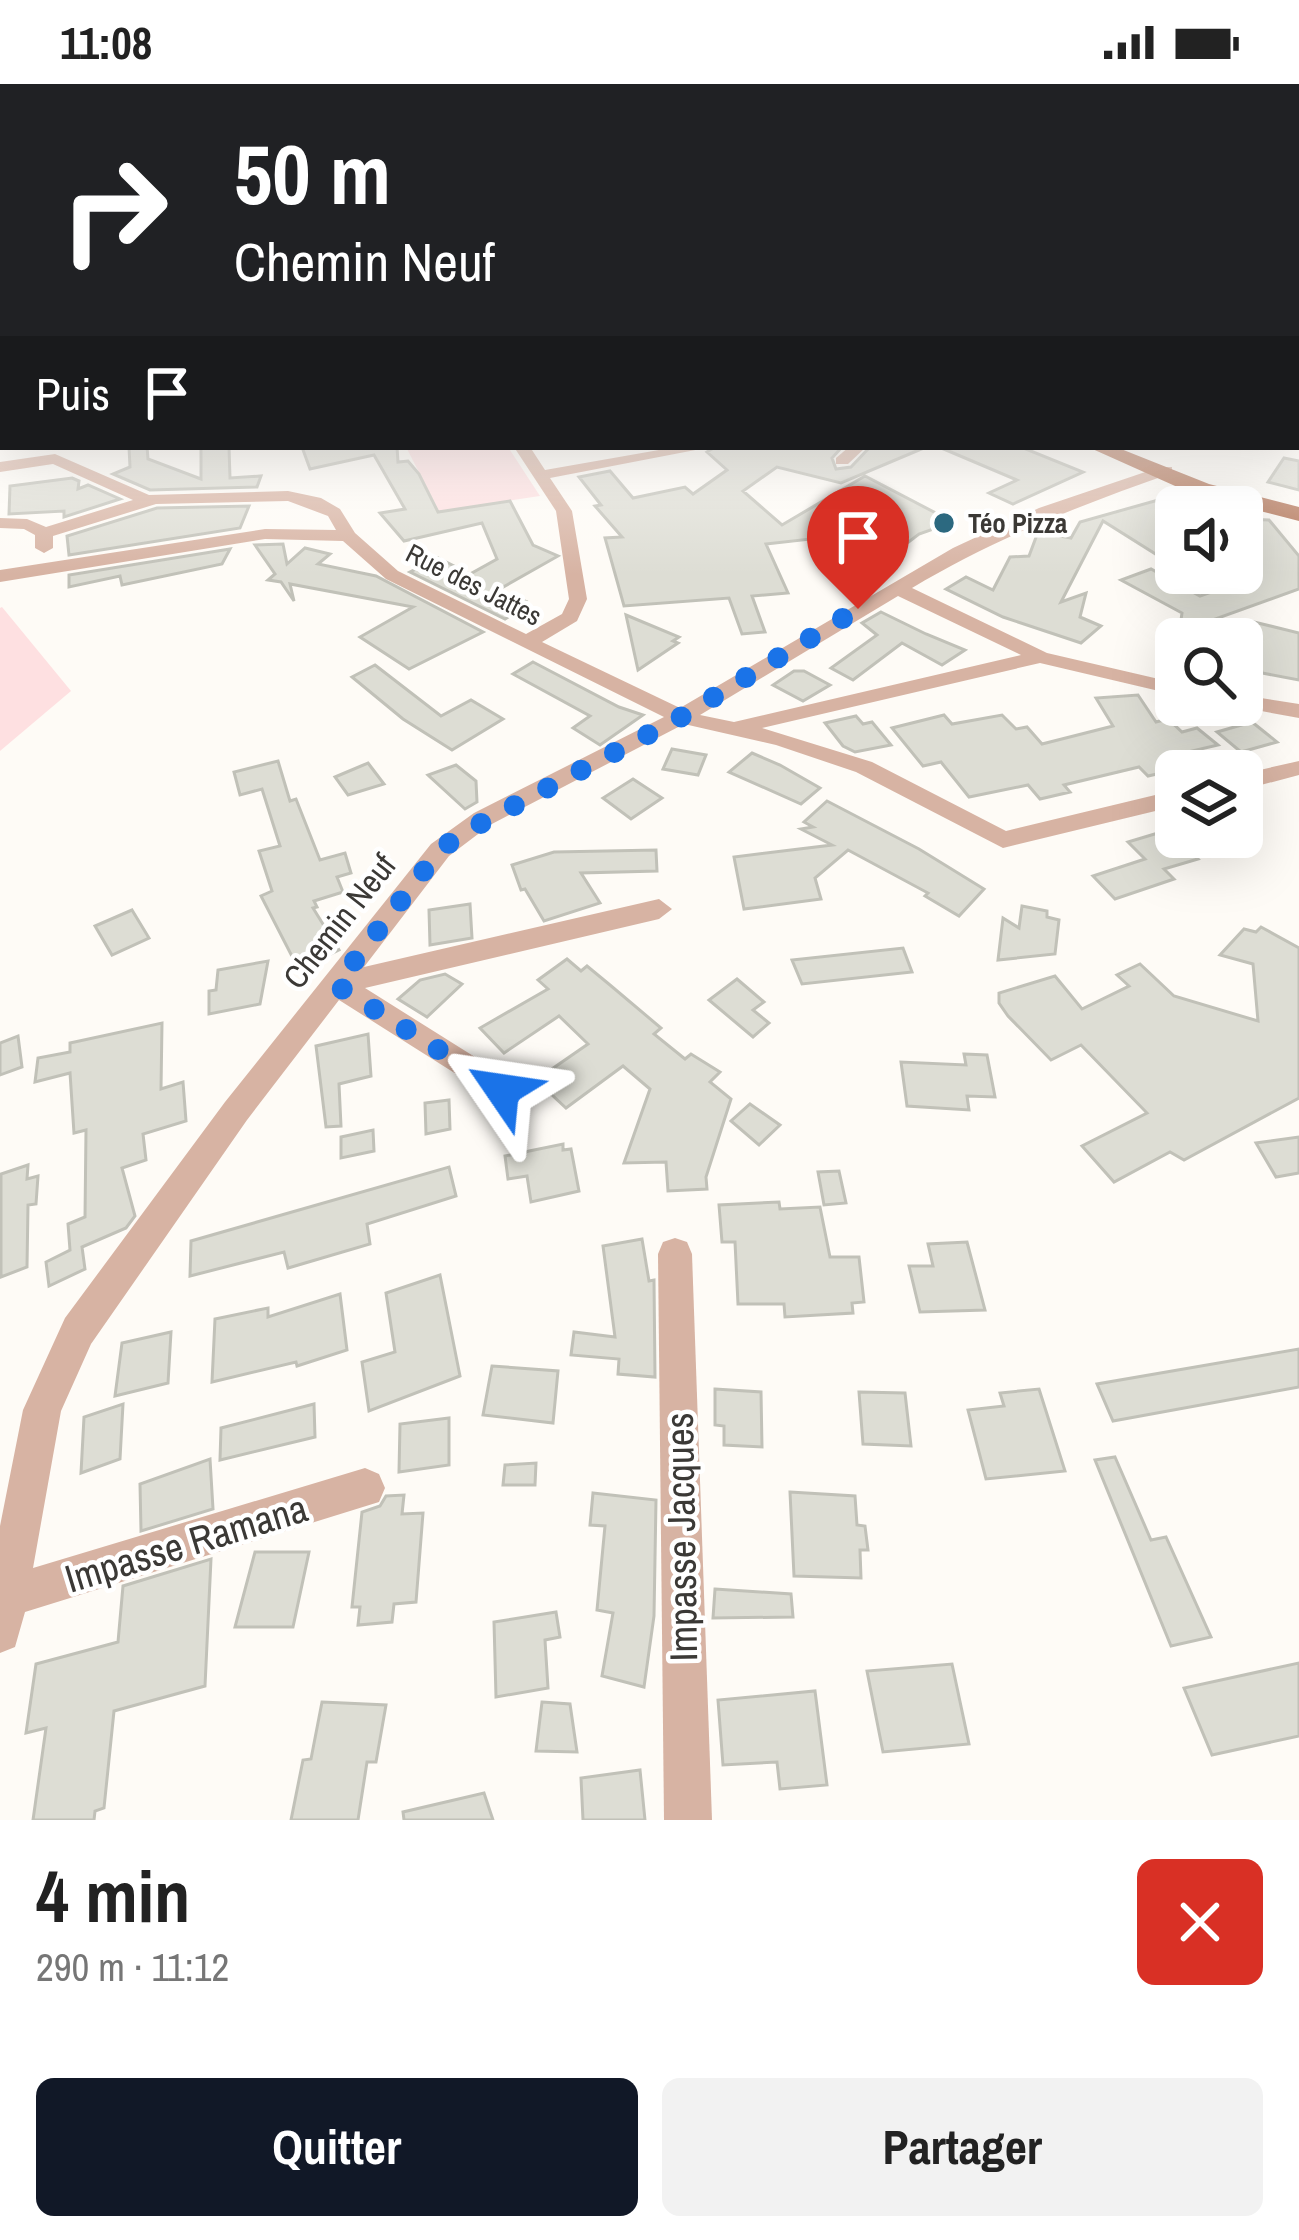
<!DOCTYPE html>
<html lang="fr">
<head>
<meta charset="utf-8">
<style>
  body { margin:0; font-family:"Archivo Narrow",sans-serif; background:#f2f2f2; color:#222; height:100vh; display:flex; flex-direction:column; font-size:45px; white-space:nowrap }
  * { box-sizing:border-box; margin:0 }
  p { font-size:39px; color:#767676 }
  .icon { flex:none; width:66px; height:66px; fill:none; stroke:currentColor; stroke-width:2; stroke-linecap:round; stroke-linejoin:round }
  .map { position:relative; height:1736px; overflow:hidden }
  .drawer { display:flex; flex-direction:column; background:#fff; flex:1 }
  .drawer>* { flex:none }
  .guide { position:absolute; left:0px; top:0px; width:1299px; height:366px; box-shadow:0 12px 48px #0002; background:#202124; color:#fff; overflow:hidden }
  .tools { position:absolute; left:1155px; top:402px; display:grid; gap:24px }
  .tools a { display:grid; place-items:center; width:108px; height:108px; border-radius:18px; background:#fff; box-shadow:0 12px 48px #0002; font-size:60px }
  .pin { position:absolute; display:grid; place-items:center; width:102px; height:102px; color:#fff; margin:-123px -51px; border-radius:50% 50% 50% 0; rotate:-45deg; box-shadow:0 0 12px #0007 }
  .pin .icon { rotate:45deg }
  .me { position:absolute; width:132px; margin:-66px; rotate:302deg; stroke-linejoin:round; filter:drop-shadow(0 0 9px #0008) }
  .turn { display:flex; align-items:center; gap:42px; height:252px; padding:0 36px; font-size:54px }
  .turn .icon { width:156px; height:156px; stroke-width:2.5 }
  .turn b { display:block; font-size:84px; line-height:102px }
  .then { display:flex; align-items:center; height:114px; padding:0 36px; background:#0003; gap:24px; font-size:45px }
  .round { display:grid; place-items:center; flex:none; width:126px; height:126px; border-radius:18px; background:#f2f2f2 }
  .headline { display:flex; align-items:center; justify-content:space-between; height:204px; padding:0 36px }
  h1 { font-size:72px; font-weight:700; line-height:90px }
  .button { display:flex; gap:24px; margin-top:auto; padding:24px 36px }
  .button a { flex:1; height:138px; border-radius:18px; background:#111827; color:#fff; font-size:48px; font-weight:700; line-height:138px; text-align:center }
  .button a+a { background:#f2f2f2; color:#222 }
  .status { display:flex; justify-content:space-between; align-items:center; height:84px; padding:0 60px; background:#fff; direction:ltr }
  .status svg { height:33px; fill:currentColor }
  .map>svg:first-child { display:block }
  .green { fill:#fee0e1 }
  .lines { fill:none; stroke-linecap:round; stroke-linejoin:round }
  .river { fill:#aec1a5; fill-rule:evenodd }
  .building { fill:#ddddd4; stroke:#c1c1b8; stroke-width:3 }
  .minor { fill:#d7b3a3; fill-rule:evenodd }
  .major { fill:#b47659; fill-rule:evenodd }
  .route { stroke:#1a73e8; stroke-width:21; stroke-dasharray:0 37.8 }
  .poi-dot { fill:#2c6980; stroke:#fff; stroke-width:4.5 }
  .labels { text-anchor:middle; dominant-baseline:central; stroke-width:9; stroke-linejoin:round; paint-order:stroke }
  .far-poi-label { font-size:27px; font-weight:bold; fill:#3b3936; stroke:#fff; text-anchor:start }
  .far-street-label { font-size:27px; fill:#3b3936; stroke:#fff }
  .street-label { font-size:33px; fill:#3b3936; stroke:#fff }
  .near-street-label { font-size:39px; fill:#3b3936; stroke:#fff }
</style>
</head>
<body>
<div class="status"><b>11:08</b><svg viewBox="0 0 49 12"><path d="M0 12V9h3v3zM5 12V6h3v6zM10 12V3h3v9zM15 12V0h3v12zM26 1h20v11H26zM47 4h2v5h-2z"/></svg></div>
<div class="map">
<svg width="1299" height="1736" viewBox="0 0 1299 1736">
  <rect width="100%" height="100%" fill="#fefbf6"/>
  <g class="green">
    <path d="M406 363H508L540 412 439 427Z"/>
    <path d="M2 523 71 607 0 667V524Z"/>
  </g>
  <g class="lines">
    <path class="river" d="M1296 279 1299 280V294L1296 293Z"/>
  </g>
  <g class="building">
    <path d="M129 363H147L148 375 201 395V363H229L230 394 261 392 257 403 150 406 113 390 130 383Z"/>
    <path d="M302 363H397L398 378 408 377 419 390 438 428 510 417 533 461 558 472 498 506 525 517 520 520 525 523 505 535 410 488 438 474 470 490 497 475 482 439 404 457 380 429 405 425 374 371 310 385Z"/>
    <path d="M715 363H842L832 374 836 385 851 383 870 363H926L841 399 777 383 743 407 782 441 865 392 953 438 919 450 902 463 854 445 870 472 861 473 831 476 819 454 766 460 788 509 752 512 765 548 742 550 729 514 624 522 605 454 622 453 595 422 601 421 579 393 610 387 633 414 685 403 693 410 727 386 707 368Z"/>
    <path d="M939 363H1021L1083 388 1013 420 989 409 1017 396Z"/>
    <path d="M1284 374 1299 377V406L1268 398Z"/>
    <path d="M72 394 79 397 78 405 88 401 120 415 64 433V427L9 430 10 402Z"/>
    <path d="M1176 411V470L1162 474 1103 437 1061 518 1086 509 1080 533 1101 542 1081 559 1003 533 946 505 966 493 993 506 1010 473 1029 472 1038 448 1071 454 1080 438Z"/>
    <path d="M249 422 240 444 69 471 67 452 157 424Z"/>
    <path d="M1242 435 1269 436 1299 472V505L1204 539V547L1180 543 1182 529 1121 496 1151 485 1200 512 1242 497Z"/>
    <path d="M283 460 287 480 305 464 330 470 318 480 376 492 483 548 409 585 360 553 413 523 290 500 294 517 281 498 268 496 275 490 255 461Z"/>
    <path d="M230 465 222 480 122 501 120 492 69 503V491Z"/>
    <path d="M881 528 926 550 965 566 942 581 902 559 853 596 831 584 877 551 862 539Z"/>
    <path d="M626 531 679 553 673 557 678 559 638 586Z"/>
    <path d="M1254 538 1299 549V596L1262 589Z"/>
    <path d="M533 578 619 623 643 631 600 661 573 644 590 632 513 590Z"/>
    <path d="M375 581 441 632 471 616 503 635 452 666 403 635 352 593Z"/>
    <path d="M794 587H804L830 601 803 617 773 601Z"/>
    <path d="M1138 611 1156 638 1168 635 1182 648 1197 644 1218 661 1179 670 1192 682 1148 692 1139 683 1064 701 1070 708 1040 715 1028 701 969 713 941 678 923 682 892 644 944 631 952 640 1002 631 1016 645 1027 643 1042 660 1113 642 1096 614Z"/>
    <path d="M856 632 863 640 872 638 891 661 855 668 843 662 825 639Z"/>
    <path d="M1252 638 1277 658 1241 668 1217 648Z"/>
    <path d="M672 665 706 671 698 691 663 685Z"/>
    <path d="M752 669 780 681 820 704 801 720 729 688Z"/>
    <path d="M278 677 290 717 296 715 320 776 345 769 351 789 337 793 343 808 314 817 317 823 313 824 339 866 299 886 261 812 272 807 259 767 280 762 262 705 240 711 234 688Z"/>
    <path d="M368 679 384 700 348 711 335 693Z"/>
    <path d="M456 681 476 697 477 718 465 725 428 691Z"/>
    <path d="M633 695 662 714 631 735 603 714Z"/>
    <path d="M827 717 919 765 984 805 959 832 925 812 928 809 848 766 815 794 821 815 744 825 734 773 832 761 801 745 813 743 804 738Z"/>
    <path d="M1168 746 1198 775 1164 785 1174 795 1115 815 1093 792 1145 775 1128 758Z"/>
    <path d="M656 766 657 787 581 789 600 819 544 837 525 805 521 806 512 781 554 768Z"/>
    <path d="M470 820 472 854 430 861 429 826Z"/>
    <path d="M1022 822 1047 827V833L1059 836 1055 870 998 876 1003 834 1019 844Z"/>
    <path d="M132 826 149 854 112 871 95 842Z"/>
    <path d="M1261 843 1299 864V1014L1184 1076 1170 1068 1114 1098 1082 1062 1147 1029 1081 961 1051 976 1008 932 999 919V909L1055 892 1082 925 1129 902 1117 891 1140 880 1174 912 1258 937 1253 880 1220 871 1244 845 1256 848Z"/>
    <path d="M903 864 912 888 802 900 792 876Z"/>
    <path d="M567 875 581 887 587 882 610 901 661 944 654 950 685 975 691 970 720 988 710 998 731 1015 706 1093 707 1105 668 1107 666 1078 624 1079 650 1005 623 982 566 1024 536 996 588 960 559 932 504 969 480 944 548 905 538 896Z"/>
    <path d="M268 877 260 920 209 930V907L216 906 218 886Z"/>
    <path d="M445 890 462 900 427 933 398 915 420 896Z"/>
    <path d="M737 895 764 918 753 926 769 939 753 953 709 916Z"/>
    <path d="M162 939 161 1005 183 998 186 1037 143 1050 146 1076 122 1084 135 1132 126 1144 82 1163 85 1185 49 1202 46 1178 70 1166 68 1140 85 1133 86 1046 74 1049 70 989 35 998 38 974 70 968V959Z"/>
    <path d="M368 950 371 992 339 1000 341 1042 326 1043 316 962Z"/>
    <path d="M18 952 22 983 0 991V959Z"/>
    <path d="M964 970 987 971 995 1013 967 1012 969 1026 907 1022 901 978 966 981Z"/>
    <path d="M449 1016 450 1045 426 1050 425 1019Z"/>
    <path d="M750 1020 780 1041 759 1061 731 1037Z"/>
    <path d="M373 1046 374 1067 341 1074V1053Z"/>
    <path d="M1299 1053V1089L1276 1093 1256 1059Z"/>
    <path d="M563 1060V1066L571 1065 579 1107 531 1118 527 1092 508 1095 505 1072Z"/>
    <path d="M28 1081 27 1095 38 1092 36 1120 28 1121 27 1183 1 1193V1090Z"/>
    <path d="M449 1083 456 1112 367 1140 370 1160 288 1184 284 1168 190 1192 191 1157Z"/>
    <path d="M839 1087 846 1119 824 1121 818 1088Z"/>
    <path d="M779 1118 780 1125 820 1123 830 1173H859L864 1218 852 1219 853 1229 785 1233 784 1220H738L735 1158H722L719 1121Z"/>
    <path d="M642 1155 649 1197 654 1196 655 1293 618 1290 619 1275 571 1271 574 1248 615 1253 603 1162Z"/>
    <path d="M967 1158 985 1226 920 1228 909 1182H933L928 1160Z"/>
    <path d="M440 1191 460 1292 369 1327 362 1278 395 1268 386 1209Z"/>
    <path d="M340 1210 347 1266 297 1282 296 1278 212 1298 215 1235 268 1224V1233Z"/>
    <path d="M171 1248 168 1299 115 1312 122 1259Z"/>
    <path d="M1299 1265V1303L1113 1337 1097 1300Z"/>
    <path d="M492 1282 558 1287 553 1339 483 1331Z"/>
    <path d="M715 1305 761 1308 762 1363 724 1361V1342L715 1341Z"/>
    <path d="M1039 1305 1065 1387 986 1395 968 1326 1004 1322 1000 1309Z"/>
    <path d="M859 1308 905 1309 911 1362 863 1360Z"/>
    <path d="M123 1320 120 1375 81 1389 84 1333Z"/>
    <path d="M314 1320 315 1353 220 1376 221 1344Z"/>
    <path d="M449 1334V1381L399 1388 400 1340Z"/>
    <path d="M1115 1373 1151 1456 1166 1453 1211 1553 1171 1562 1095 1376Z"/>
    <path d="M210 1375 213 1425 141 1447 140 1400Z"/>
    <path d="M536 1379 535 1401H503L505 1381Z"/>
    <path d="M790 1408 855 1412 857 1441 865 1442 868 1466H860L861 1494 794 1492Z"/>
    <path d="M593 1409 656 1416 654 1532 644 1603 602 1592 613 1529 597 1526 605 1442 590 1441Z"/>
    <path d="M404 1411 402 1430 423 1429 416 1518 394 1520 392 1538 358 1541 360 1523H352L362 1428 380 1422 386 1412Z"/>
    <path d="M255 1468H309L293 1543H235Z"/>
    <path d="M211 1475 205 1602 114 1627 104 1724 95 1727 94 1736H33L46 1644 26 1649 36 1580 118 1558 123 1502Z"/>
    <path d="M715 1505 791 1510 793 1533 713 1534Z"/>
    <path d="M556 1528 560 1553 545 1556 548 1604 496 1613 494 1538Z"/>
    <path d="M1299 1579V1652L1212 1671 1184 1604Z"/>
    <path d="M952 1580 969 1660 883 1668 867 1587Z"/>
    <path d="M815 1607 827 1701 780 1705 777 1678 723 1681 718 1616Z"/>
    <path d="M322 1618 386 1621 376 1678H367L358 1736H291L303 1676 311 1675Z"/>
    <path d="M542 1618 570 1620 577 1668 536 1667Z"/>
    <path d="M640 1686 645 1736H583L581 1694Z"/>
    <path d="M484 1709 493 1736H404L403 1728Z"/>
  </g>
  <g class="lines">
    <g class="minor">
      <rect x="1296" y="338" width="3" height="9"/>
      <path d="M514 363H530L545 386 676 363H711L550 394 572 427 587 515 577 537 542 558 680 624 953 464 1039 424 1160 383H1172V389C1081 421 995 454 912 504L1047 569 1176 599V611L1040 579 762 644 872 678 1006 747 1176 706V722L1003 764 856 688 776 661 684 640 490 741 449 772 364 883 659 815 672 825 659 835 365 904 513 997 517 1006 513 1015 502 1019 339 916 247 1036 91 1260 61 1327 33 1484 365 1384 379 1390 385 1404 379 1418 25 1528 15 1563 0 1569V1442L23 1326 65 1234 225 1018 431 760 474 729 664 633 386 495 343 457 265 455 0 498V486L265 445 336 446 328 432 288 417 156 420 53 452V464L44 469 35 464V451L24 445 0 444V434L27 435 46 443 133 416 53 380 0 388V378L55 370 149 411 288 407 321 414 340 425 355 449 398 487 526 550 562 530 569 515 556 427ZM898 512 1021 571 734 638 700 631Z"/>
      <path d="M849 363H866L848 380H836V374Z"/>
      <path d="M1242 611 1299 620V634L1234 622 1242 621Z"/>
      <path d="M1299 677V691L1242 706V690Z"/>
      <path d="M675 1154 687 1158 692 1170 712 1736H664L658 1170 663 1158Z"/>
    </g>
    <path class="major" d="M1088 363H1116L1209 400 1299 423V437L1193 410Z"/>
  </g>
  <linearGradient id="sky" x2="0" y2="1"><stop stop-color="#91b9cd"/><stop offset="0.51" stop-color="#fffdfb"/><stop offset="1" stop-color="#fffdfb" stop-opacity="0"/></linearGradient>
  <rect width="1299" height="491" fill="url(#sky)"/>
  <g class="lines">
    <path class="route" d="M502 1006 336 901 440 766 461 750 681 633 858 525"/>
  </g>
  <circle class="poi-dot" cx="944" cy="439" r="12"/>
  <g class="labels">
    <g class="far-poi-label">
      <text x="968" y="439">Téo Pizza</text>
    </g>
    <g class="far-street-label">
      <text transform="translate(474 500) rotate(27)">Rue des Jattes</text>
    </g>
    <g class="street-label">
      <text transform="translate(339 837) rotate(-52)">Chemin Neuf</text>
    </g>
    <g class="near-street-label">
      <text transform="translate(681 1453) rotate(-91)">Impasse Jacques</text>
      <text transform="translate(186 1459) rotate(-17)">Impasse Ramana</text>
    </g>
  </g>
</svg>
<div class="tools">
<a><svg class="icon" aria-label="sound" viewBox="0 0 24 24"><path d="M4 9h4l5-4v14l-5-4H4zM17 9q2 3 0 6"/></svg></a>
<a><svg class="icon" aria-label="search" viewBox="0 0 24 24"><circle cx="10" cy="10" r="6"/><path d="M15 15l6 6"/></svg></a>
<a><svg class="icon" aria-label="layers" viewBox="0 0 24 24"><path d="M12 4l9 5-9 5-9-5zM3 14l9 5 9-5"/></svg></a>
</div>
<div class="pin" style="left:858px;top:525px;background:#d93025"><svg class="icon" aria-label="arrive" viewBox="0 0 24 24"><path d="M6 21V4h12l-3 4 3 4H6"/></svg></div>
<svg class="me" style="left:502px;top:1006px" viewBox="-20 -20 40 40"><path d="M0-17L14 15 0 8-14 15z" fill="#1a73e8" stroke="#fff" stroke-width="4"/></svg>
<div class="guide">
<div class="turn"><svg class="icon" aria-label="right" viewBox="0 0 24 24"><path d="M7 20v-9h11M14 6l5 5-5 5"/></svg><div><b>50 m</b>Chemin Neuf</div></div>
<div class="then">Puis<svg class="icon" aria-label="arrive" viewBox="0 0 24 24"><path d="M6 21V4h12l-3 4 3 4H6"/></svg></div>
</div>
</div>
<section class="drawer">
<div class="headline"><div><h1>4 min</h1><p>290 m · 11:12</p></div><a class="round" style="background:#d93025;color:#fff"><svg class="icon" aria-label="close" viewBox="0 0 24 24"><path d="M6 6l12 12M18 6L6 18"/></svg></a></div>
<div class="button"><a>Quitter</a><a>Partager</a></div>
</section>
</body>
</html>
